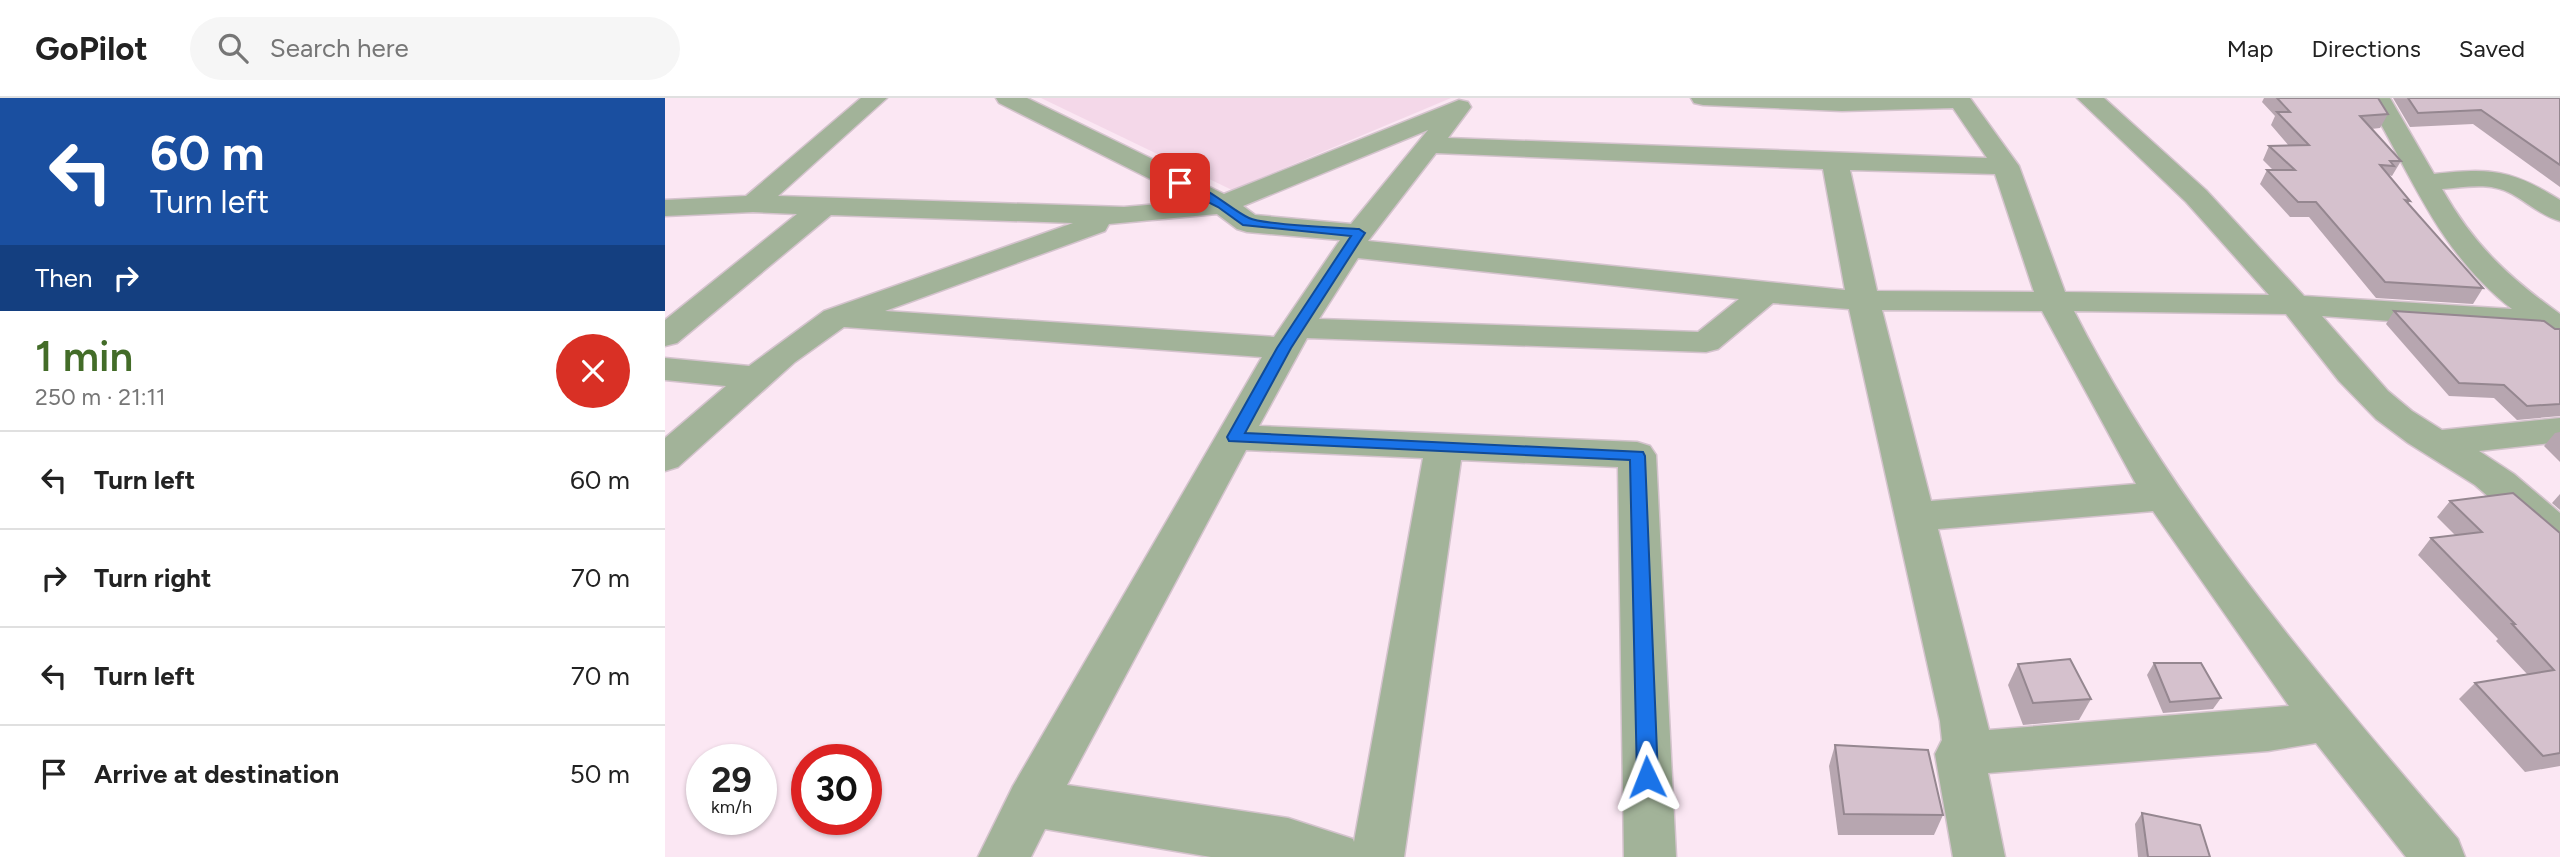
<!DOCTYPE html>
<html lang="en">
<head>
<meta charset="utf-8">
<style>
  body { margin:0; font-family:Figtree,sans-serif; background:#f6f6f6; color:#222; height:100vh; display:flex; flex-direction:column; font-size:26px; white-space:nowrap }
  * { box-sizing:border-box; margin:0 }
  p { font-size:23px; color:#767676 }
  .icon { flex:none; width:38px; height:38px; fill:none; stroke:currentColor; stroke-width:2; stroke-linecap:round; stroke-linejoin:round }
  .map { position:relative; flex:1; overflow:hidden }
  .drawer { display:flex; flex-direction:column; background:#fff; width:665px }
  .drawer>* { flex:none }
  .hud { background:#1a4fa0; color:#fff; overflow:hidden }
  .speed { position:absolute; left:21px; top:646px; display:flex; gap:14px; font-size:35px; font-weight:700; text-align:center }
  .speed>* { display:grid; place-content:center; width:91px; height:91px; border-radius:50%; background:#fff; box-shadow:0 2px 5px #0004; line-height:1 }
  .speed small { font-size:18px; font-weight:400 }
  .speed .limit { border:10px solid #d22; background:#fff; color:#111 }
  .pin { position:absolute; display:grid; place-items:center; width:60px; height:60px; color:#fff; margin:-30px; border-radius:14px; box-shadow:0 4px 10px #0006 }
  .me { position:absolute; width:77px; margin:-38px; rotate:358deg; stroke-linejoin:round; filter:drop-shadow(0 0 5px #0008) }
  .turn { display:flex; align-items:center; gap:24px; height:147px; padding:0 35px; font-size:32px }
  .turn .icon { width:91px; height:91px; stroke-width:2.5 }
  .turn b { display:block; font-size:49px; line-height:60px }
  .then { display:flex; align-items:center; height:66px; padding:0 35px; background:#0003; gap:14px; font-size:26px }
  .round { display:grid; place-items:center; flex:none; width:74px; height:74px; border-radius:37px; background:#f6f6f6 }
  .summary { display:flex; align-items:center; justify-content:space-between; height:119px; padding:0 35px }
  h1 { font-size:42px; font-weight:600; line-height:52px; color:#436c28 }
  ul { padding:0; list-style:none }
  li { display:flex; align-items:center; gap:21px; height:98px; padding:0 35px; border-top:2px solid #e0e0e0 }
  li div { flex:1 }
  li b { display:block; font-size:26px }
  li em { font-style:normal }
  header { display:flex; align-items:center; gap:42px; box-sizing:border-box; height:98px; padding:0 35px; background:#fff; border-bottom:2px solid #e0e0e0 }
  header strong { font-size:33px }
  nav { display:flex; gap:38px; margin-inline-start:auto; font-size:24px }
  .search { width:490px; height:63px; background:#f6f6f6; display:flex; align-items:center; gap:18px; box-sizing:border-box; padding:0 24px; border-radius:38px; color:#767676; font-size:26px }
  main { display:flex; flex:1; min-height:0 }
  .map>svg:first-child { display:block }
  .built { fill:#f4d8e9 }
  .lines { fill:none; stroke-linecap:round; stroke-linejoin:round }
  .minor-casing { stroke:#d4c3cd; stroke-width:3 }
  .minor { fill:#a2b399; fill-rule:evenodd }
  .wall { fill:#b7a6b0 }
  .building { fill:#d5c1cd; stroke:#958790; stroke-width:2 }
  .route { fill:#1a73e8; stroke:#114b97; stroke-width:2 }
</style>
</head>
<body>
<header>
<strong>GoPilot</strong>
<div class="search"><svg class="icon" aria-label="search" viewBox="0 0 24 24"><circle cx="10" cy="10" r="6"/><path d="M15 15l6 6"/></svg>Search here</div>
<nav><a>Map</a><a>Directions</a><a>Saved</a></nav>
</header>
<main>
<section class="drawer">
<div class="hud">
<div class="turn"><svg class="icon" aria-label="left" viewBox="0 0 24 24"><path d="M17 20v-9H6M10 6l-5 5 5 5"/></svg><div><b>60 m</b>Turn left</div></div>
<div class="then">Then<svg class="icon" aria-label="right" viewBox="0 0 24 24"><path d="M7 20v-9h11M14 6l5 5-5 5"/></svg></div>
</div>
<div class="summary"><div><h1>1 min</h1><p>250 m · 21:11</p></div><a class="round" style="background:#d93025;color:#fff"><svg class="icon" aria-label="close" viewBox="0 0 24 24"><path d="M6 6l12 12M18 6L6 18"/></svg></a></div>
<ul>
<li><svg class="icon" aria-label="left" viewBox="0 0 24 24"><path d="M17 20v-9H6M10 6l-5 5 5 5"/></svg><div><b>Turn left</b></div><em>60 m</em></li>
<li><svg class="icon" aria-label="right" viewBox="0 0 24 24"><path d="M7 20v-9h11M14 6l5 5-5 5"/></svg><div><b>Turn right</b></div><em>70 m</em></li>
<li><svg class="icon" aria-label="left" viewBox="0 0 24 24"><path d="M17 20v-9H6M10 6l-5 5 5 5"/></svg><div><b>Turn left</b></div><em>70 m</em></li>
<li><svg class="icon" aria-label="arrive" viewBox="0 0 24 24"><path d="M6 21V4h12l-3 4 3 4H6"/></svg><div><b>Arrive at destination</b></div><em>50 m</em></li>
</ul>
</section>
<div class="map">
<svg width="1895" height="759" viewBox="0 0 1895 759">
  <rect width="100%" height="100%" fill="#fbe7f3"/>
  <path class="built" d="M376 0H786L567 92Z"/>
  <g class="lines">
    <g class="minor-casing">
      <path id="minor" d="M196 0H222L113 98 459 109 529 103 334 5 331 0H362L559 96 794 2 803 4 806 9 783 40 1322 60 1288 10 1177 13 1038 7 1029 5 1026 0H1305L1354 68 1400 194 1604 197 1521 104 1412 0H1439L1541 92 1639 198 1847 211C1773 154 1747 77 1701 0H1725L1769 76C1825 70 1846 71 1895 102V123C1877 118 1863 105 1847 96 1826 84 1801 89 1777 91 1809 147 1843 179 1895 216V233L1887 235 1657 218 1723 293 1747 313 1777 332 1895 320V344L1814 353 1849 376 1895 415V453L1881 449 1810 387 1743 345 1711 321 1674 283 1621 216 1409 213C1507 406 1653 578 1793 741L1800 759H1741L1651 645 1603 653 1323 675 1340 759H1288L1270 656 1277 642 1275 623 1184 211 1108 205 1053 251 1041 254 642 240 594 328 972 344 985 348 991 357 1011 759H959L953 369 796 362 739 759H546L380 731 366 759H313L348 688 597 259 179 229 130 264 13 369 0 373V340L61 288 0 282V260L84 268 159 213 408 125 166 117 12 245 0 248V222L132 116 88 114 0 118V102L81 98ZM763 32 686 126 590 117 578 108ZM771 55 1158 71 1180 192 703 143ZM1185 72 1330 76 1369 194 1212 193ZM552 116 572 131 582 134 675 142 609 239 220 213 440 133 444 126ZM693 160 1074 201 1033 234 654 221ZM1217 212 1377 213 1471 386 1266 403ZM581 352 758 360 689 744 688 741 623 720 402 687ZM1488 413 1624 608 1324 632 1273 431Z"/>
    </g>
    <use href="#minor" class="minor"/>
  </g>
  <g class="wall">
    <path d="M1599 0H1713L1723 16 1715 30 1706 31 1736 63 1727 78 1724 77 1745 103 1743 106 1818 190 1808 206 1711 200 1644 119H1625L1595 86 1602 72H1608L1598 62 1604 48H1624L1606 27 1610 18 1597 4Z"/>
    <path d="M1728 0H1895V89L1808 26 1745 29Z"/>
    <path d="M1729 213 1895 231V318L1852 322 1829 300 1784 298 1721 226Z"/>
    <path d="M1895 334V364L1879 348 1890 335Z"/>
    <path d="M1895 396V412L1887 405Z"/>
    <path d="M1785 403 1895 435V668L1860 674 1794 601 1810 585 1862 576 1831 543 1833 541 1753 457 1766 440 1790 437 1772 419Z"/>
    <path d="M1489 565 1556 600 1548 611 1498 615 1482 577Z"/>
    <path d="M1353 566 1426 601 1414 622 1358 627 1343 587Z"/>
    <path d="M1170 647 1278 717 1269 737H1173L1164 668Z"/>
    <path d="M1477 715 1545 759H1473L1470 726Z"/>
  </g>
  <g class="building">
    <path d="M1612 0H1713L1723 16 1695 18 1736 63H1725L1729 68 1715 67 1745 103 1740 102 1818 190 1720 184 1651 104H1633L1602 72H1630L1604 48 1644 47 1612 14H1625Z"/>
    <path d="M1743 0H1895V67L1816 12 1753 15Z"/>
    <path d="M1729 213 1879 223 1890 231H1895V306L1862 308 1839 287 1794 285Z"/>
    <path d="M1848 395 1895 435V655L1878 658 1810 585 1889 572 1847 526H1850L1766 440 1817 434 1785 403Z"/>
    <path d="M1405 561 1426 601 1368 605 1353 566Z"/>
    <path d="M1489 565H1536L1556 600 1505 604Z"/>
    <path d="M1170 647 1263 652 1278 717 1179 716Z"/>
    <path d="M1477 715 1535 727 1545 759H1483Z"/>
  </g>
  <path class="route" d="M511 83C534 80 564 111 584 120 598 127 673 130 694 131L700 135 626 250 580 335 978 354 980 358 993 679 990 685 982 688 975 685 972 679 965 362 564 343 562 339 612 250 686 138 578 127 553 109 511 88Z"/>
</svg>
<div class="speed"><div>29<small>km/h</small></div><div class="limit">30</div></div>
<div class="pin" style="left:515px;top:85px;background:#d93025"><svg class="icon" aria-label="arrive" viewBox="0 0 24 24"><path d="M6 21V4h12l-3 4 3 4H6"/></svg></div>
<svg class="me" style="left:982px;top:679px" viewBox="-20 -20 40 40"><path d="M0-17L14 15 0 8-14 15z" fill="#1a73e8" stroke="#fff" stroke-width="4"/></svg>
</div>
</main>
</body>
</html>
